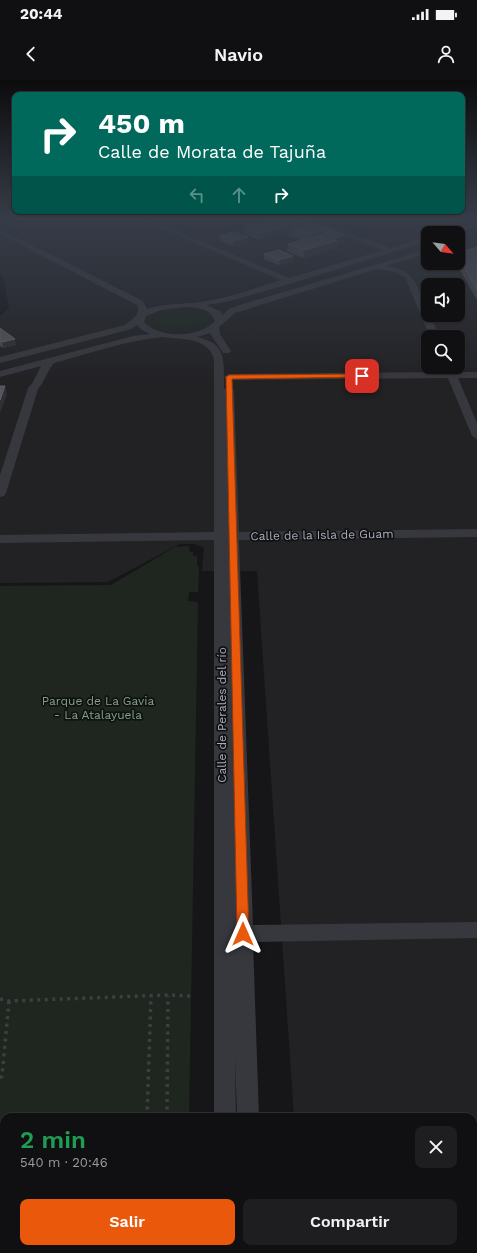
<!DOCTYPE html>
<html lang="es">
<head>
<meta charset="utf-8">
<style>
  body { margin:0; font-family:"Work Sans",sans-serif; background:#1e1e20; color:#f1f3f6; height:100vh; display:flex; flex-direction:column; font-size:15px; white-space:nowrap }
  * { box-sizing:border-box; margin:0 }
  p { font-size:13px; color:#9c9d9f }
  .icon { flex:none; width:22px; height:22px; fill:none; stroke:currentColor; stroke-width:2; stroke-linecap:round; stroke-linejoin:round }
  .map { position:relative; flex:1; overflow:hidden }
  .side { position:absolute; left:0px; top:1033px; width:477px; height:140px; display:flex; flex-direction:column; background:#101012; border-radius:12px 12px 0 0; box-shadow:0 1px 3px #0004,0 0 0 1px #303032 }
  .side>* { flex:none }
  .banner { position:absolute; left:12px; top:12px; width:453px; height:122px; border-radius:8px; box-shadow:0 1px 3px #0004,0 0 0 1px #303032; background:#00695c; color:#fff; overflow:hidden }
  .needle { width:26px; rotate:118deg }
  .controls { position:absolute; left:421px; top:146px; display:grid; gap:8px }
  .controls a { display:grid; place-items:center; width:44px; height:44px; border-radius:8px; background:#101012; box-shadow:0 1px 3px #0004,0 0 0 1px #303032; font-size:20px }
  .pin { position:absolute; display:grid; place-items:center; width:34px; height:34px; color:#fff; margin:-17px; border-radius:8px; box-shadow:0 2px 6px #0006 }
  .me { position:absolute; width:44px; margin:-22px; rotate:0deg; stroke-linejoin:round; filter:drop-shadow(0 0 3px #0008) }
  .turn { display:flex; align-items:center; gap:14px; height:84px; padding:0 20px; font-size:18px }
  .turn .icon { width:52px; height:52px; stroke-width:2.5 }
  .turn b { display:block; font-size:28px; line-height:34px }
  .lanes { display:flex; align-items:center; height:38px; padding:0 20px; background:#0003; justify-content:center; gap:20px; direction:ltr }
  .lanes .off { opacity:.35 }
  .round { display:grid; place-items:center; flex:none; width:42px; height:42px; border-radius:8px; background:#1e1e20 }
  .summary { display:flex; align-items:center; justify-content:space-between; height:68px; padding:0 20px }
  h1 { font-size:24px; font-weight:600; line-height:30px; color:#1e9e55 }
  .button { display:flex; gap:8px; margin-top:auto; padding:8px 20px }
  .button a { flex:1; height:46px; border-radius:8px; background:#ea580c; color:#fff; font-size:16px; font-weight:600; line-height:46px; text-align:center }
  .button a+a { background:#1e1e20; color:#f1f3f6 }
  .status { display:flex; justify-content:space-between; align-items:center; height:28px; padding:0 20px; background:#101012; direction:ltr }
  .status svg { height:11px; fill:currentColor }
  header { display:flex; justify-content:space-between; align-items:center; height:52px; padding:0 20px; background:#101012; font-size:18px; font-weight:600 }
  .map>svg:first-child { display:block }
  .built { fill:#222225; fill-rule:evenodd }
  .green { fill:#1e261f }
  .lines { fill:none; stroke-linecap:round; stroke-linejoin:round }
  .path { stroke:#3d3f44; stroke-width:3.5; stroke-dasharray:3 4.5; stroke-linecap:butt }
  .minor { fill:#37383d; fill-rule:evenodd }
  .wall { fill:#47494d }
  .shaded-wall { fill:#2f3033 }
  .building { fill:#525359; stroke:#5f6168 }
  .route { fill:#ea580c; stroke:#983908 }
  .labels { text-anchor:middle; dominant-baseline:central; stroke-width:3.5; stroke-linejoin:round; paint-order:stroke }
  .street-label { font-size:12px; fill:#a8adb8; stroke:#111113 }
  .park-label { font-size:12px; fill:#7fa381; stroke:#111113 }
</style>
</head>
<body>
<div class="status"><b>20:44</b><svg viewBox="0 0 49 12"><path d="M0 12V9h3v3zM5 12V6h3v6zM10 12V3h3v9zM15 12V0h3v12zM26 1h20v11H26zM47 4h2v5h-2z"/></svg></div>
<header><svg class="icon" aria-label="back" viewBox="0 0 24 24"><path d="M15 5l-7 7 7 7"/></svg>Navio<svg class="icon" aria-label="person" viewBox="0 0 24 24"><circle cx="12" cy="8" r="4"/><path d="M4 21q1-7 8-7t8 7"/></svg></header>
<div class="map">
<svg width="477" height="1173" viewBox="0 0 477 1173">
  <rect width="100%" height="100%" fill="#161618"/>
  <path class="built" d="M0 137H477V1173H303V1169H473V1037H294L257 491H202L204 468 194 464H180L108 502 0 503V236L9 228 3 196 0 195ZM428 153H458V183H428ZM428 205H458V235H428ZM428 257H458V287H428Z"/>
  <g class="green">
    <path d="M180 229C189 229 206 229 209 240 200 254 159 256 151 241 154 230 170 230 180 229Z"/>
    <path d="M189 466 190 472H193V476H197V486L199 487 198 512H189L188 521 198 522 189 1037H4V1169H188V1173H0V506L111 505 175 467Z"/>
  </g>
  <g class="lines">
    <g class="path">
      <path d="M0 919 9 921 168 915 190 916"/>
      <path d="M0 998 2 996 9 921"/>
      <path d="M75 1037H79"/>
      <path d="M147 1037 151 916"/>
      <path d="M167 1037 168 916"/>
      <path d="M0 1065 4 1063"/>
      <path d="M134 1169V1173"/>
      <path d="M165 1169V1173"/>
    </g>
    <g class="minor">
      <path d="M134 137H144L289 198 383 170 296 137H306L391 168 428 157V161L293 203 230 221 207 225 220 231 222 235 229 229 240 225 428 169V173L386 186C417 190 416 206 428 231V235H430L440 257H430L405 197 395 192 377 189 235 233 219 247 220 254 231 271 229 273H223L210 253 197 257C222 263 224 273 224 297L229 294 445 292 443 287H453L455 292H477V298H458L477 343V359L472 356 448 298 229 300 224 297V309L229 307 234 310 239 452 477 449V457L239 460 253 845 477 842V858L253 862 259 1037H237L235 977 236 1037H214V460L0 463V455L214 452V279C209 260 187 259 171 258 168 258 164 257 162 257 126 261 90 273 54 283 47 291 45 301 38 309L6 413 4 416 0 417V395L28 308 33 302 41 286 0 297V291L133 256 150 254 142 250 137 245 131 249 124 251 0 283V277L125 245C132 239 141 235 137 225L0 154V149L143 221 147 229C163 224 177 224 193 223 223 220 253 209 281 200ZM186 227C198 228 210 228 215 241 199 258 160 259 144 242L146 236 162 230Z"/>
      <path d="M477 143V147L457 153H445Z"/>
      <path d="M216 1169H266L267 1173H216Z"/>
    </g>
  </g>
  <g class="wall">
    <path d="M296 137 345 155 344 162 337 164V168L303 178 287 171 288 164 302 160 289 156V152L259 160 244 154V147L283 141Z"/>
    <path d="M220 156 248 162 233 166 220 161Z"/>
    <path d="M477 167V220L456 183H458V170H468Z"/>
    <path d="M264 174 293 176V181L279 185 264 179Z"/>
    <path d="M0 248 16 265 3 268 0 266Z"/>
  </g>
  <g class="shaded-wall">
    <path d="M302 142V149L289 148V152L259 160 260 153Z"/>
    <path d="M325 150 324 157 307 162 308 155Z"/>
    <path d="M345 155 344 162 337 164V168L303 178 304 170 331 159Z"/>
    <path d="M248 157V162L233 166V161Z"/>
    <path d="M293 176V181L279 185V180Z"/>
    <path d="M15 259 16 265 3 268 2 262Z"/>
    <path d="M5 306 7 315 0 333V320Z"/>
  </g>
  <g class="building">
    <path d="M296 137 345 155 331 159 337 161 304 170 288 164 330 152 325 150 308 155 289 148 308 144 302 142 260 153 244 147 277 139 283 141Z"/>
    <path d="M234 152 248 157 233 161 220 156Z"/>
    <path d="M477 167V210L458 176V170H468Z"/>
    <path d="M279 170 293 176 279 180 264 174Z"/>
    <path d="M0 248 15 259 2 262 0 261Z"/>
    <path d="M0 306H5L0 320Z"/>
  </g>
  <linearGradient id="sky" x2="0" y2="1"><stop stop-color="#0c0c0d"/><stop offset="0.46" stop-color="#363c48"/><stop offset="1" stop-color="#363c48" stop-opacity="0"/></linearGradient>
  <rect width="477" height="301" fill="url(#sky)"/>
  <path class="route" d="M362 294 364 295V297L232 299 249 854 247 858 243 859 239 858 237 854 226 297 229 295Z"/>
  <g class="labels">
    <g class="street-label">
      <text transform="translate(322 455) rotate(-1)">Calle de la Isla de Guam</text>
      <text transform="translate(222 635) rotate(-90)">Calle de Perales del río</text>
    </g>
    <g class="park-label">
      <text x="98" y="621">Parque de La Gavia<tspan x="98" dy="14">- La Atalayuela</tspan></text>
    </g>
  </g>
</svg>
<div class="controls">
<a><svg class="needle" viewBox="-14 -14 28 28"><path d="M0-13l5 13h-10z" fill="#e53935"/><path d="M0 13l5-13h-10z" fill="#9c9d9f"/></svg></a>
<a><svg class="icon" aria-label="sound" viewBox="0 0 24 24"><path d="M4 9h4l5-4v14l-5-4H4zM17 9q2 3 0 6"/></svg></a>
<a><svg class="icon" aria-label="search" viewBox="0 0 24 24"><circle cx="10" cy="10" r="6"/><path d="M15 15l6 6"/></svg></a>
</div>
<div class="pin" style="left:362px;top:296px;background:#d93025"><svg class="icon" aria-label="arrive" viewBox="0 0 24 24"><path d="M6 21V4h12l-3 4 3 4H6"/></svg></div>
<svg class="me" style="left:243px;top:854px" viewBox="-20 -20 40 40"><path d="M0-17L14 15 0 8-14 15z" fill="#ea580c" stroke="#fff" stroke-width="4"/></svg>
<div class="banner">
<div class="turn"><svg class="icon" aria-label="right" viewBox="0 0 24 24"><path d="M7 20v-9h11M14 6l5 5-5 5"/></svg><div><b>450 m</b>Calle de Morata de Tajuña</div></div>
<div class="lanes"><svg class="icon off" aria-label="left" viewBox="0 0 24 24"><path d="M17 20v-9H6M10 6l-5 5 5 5"/></svg><svg class="icon off" aria-label="ahead" viewBox="0 0 24 24"><path d="M12 20V5M6 11l6-6 6 6"/></svg><svg class="icon" aria-label="right" viewBox="0 0 24 24"><path d="M7 20v-9h11M14 6l5 5-5 5"/></svg></div>
</div>
<section class="side">
<div class="summary"><div><h1>2 min</h1><p>540 m · 20:46</p></div><a class="round"><svg class="icon" aria-label="close" viewBox="0 0 24 24"><path d="M6 6l12 12M18 6L6 18"/></svg></a></div>
<div class="button"><a>Salir</a><a>Compartir</a></div>
</section>
</div>
</body>
</html>
